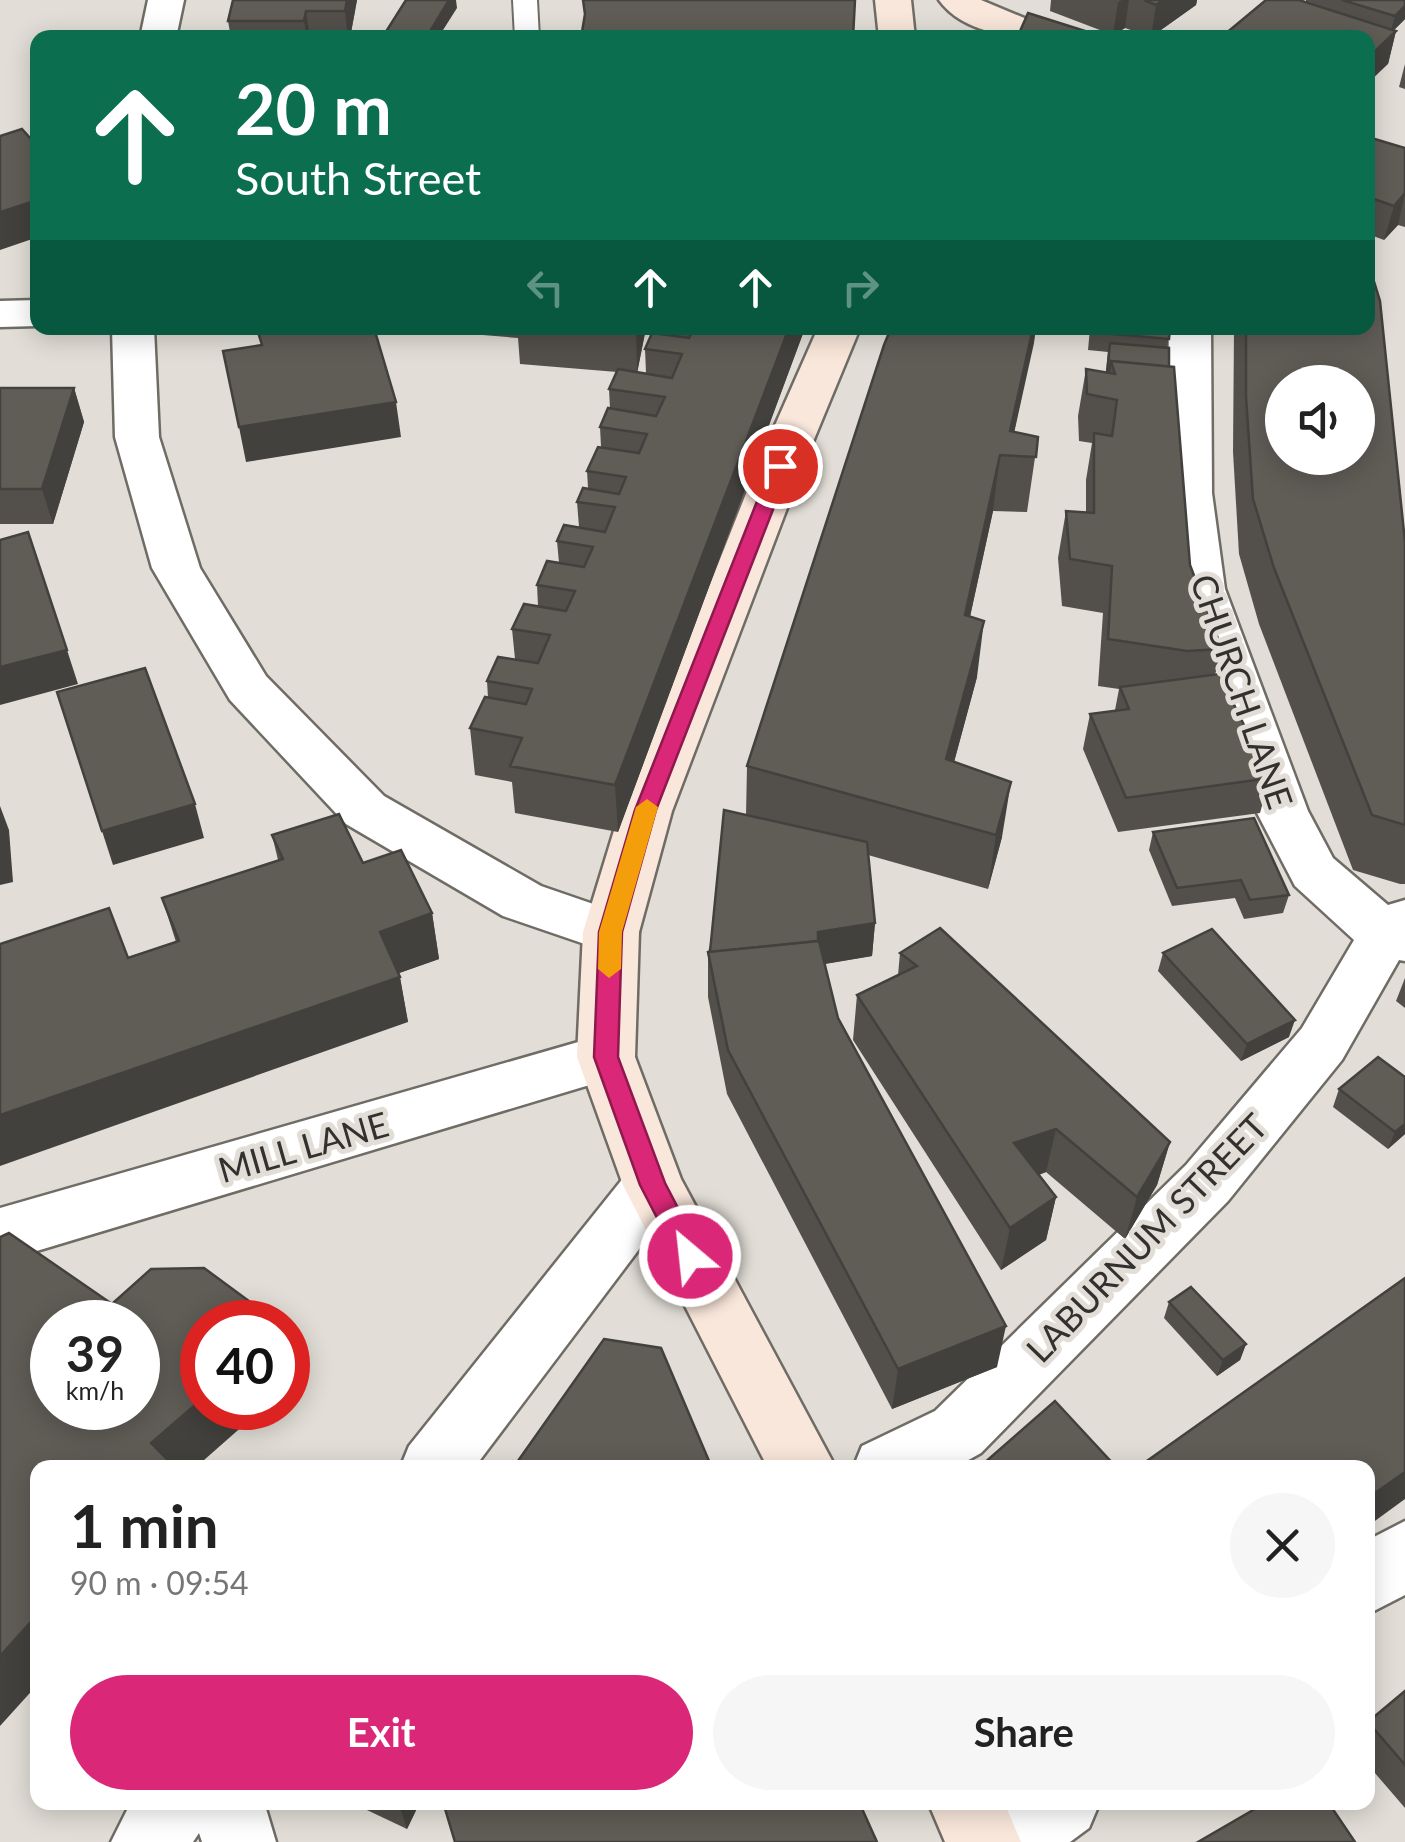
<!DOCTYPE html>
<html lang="en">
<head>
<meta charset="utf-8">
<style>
  body { margin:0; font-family:Lato,sans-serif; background:#f6f6f6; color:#222; height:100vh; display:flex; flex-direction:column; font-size:38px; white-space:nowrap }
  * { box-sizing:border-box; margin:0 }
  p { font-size:32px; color:#767676 }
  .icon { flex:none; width:55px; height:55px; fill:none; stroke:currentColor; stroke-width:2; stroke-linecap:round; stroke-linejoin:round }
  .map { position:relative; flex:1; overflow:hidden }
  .side { position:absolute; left:30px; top:1460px; width:1345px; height:350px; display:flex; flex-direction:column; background:#fff; border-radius:20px; box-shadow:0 5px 25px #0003 }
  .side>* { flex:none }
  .top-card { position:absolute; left:30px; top:30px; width:1345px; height:305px; border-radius:20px; box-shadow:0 5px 25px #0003; background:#0b6e4f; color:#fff; overflow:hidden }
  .tools { position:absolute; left:1265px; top:365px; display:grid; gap:20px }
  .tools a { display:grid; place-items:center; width:110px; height:110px; border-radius:50%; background:#fff; box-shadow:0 5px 25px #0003; font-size:50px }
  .speed { position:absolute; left:30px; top:1300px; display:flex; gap:20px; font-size:50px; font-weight:700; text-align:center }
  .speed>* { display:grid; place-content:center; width:130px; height:130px; border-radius:50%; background:#fff; box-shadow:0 5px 25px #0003; line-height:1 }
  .speed small { font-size:25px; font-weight:400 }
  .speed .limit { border:15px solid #d22; background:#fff; color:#111 }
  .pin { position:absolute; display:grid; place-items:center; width:85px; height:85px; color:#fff; margin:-42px; border:5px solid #fff; border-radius:50%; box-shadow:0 2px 10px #0007 }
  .me { position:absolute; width:110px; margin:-55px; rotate:332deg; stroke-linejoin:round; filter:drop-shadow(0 0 8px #0008) }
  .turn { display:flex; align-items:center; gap:35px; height:210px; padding:0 40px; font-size:45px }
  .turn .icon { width:130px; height:130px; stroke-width:2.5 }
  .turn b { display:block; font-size:70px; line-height:85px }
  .lanes { display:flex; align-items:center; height:95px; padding:0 40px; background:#0003; justify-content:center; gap:50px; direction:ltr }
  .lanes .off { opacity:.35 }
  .round { display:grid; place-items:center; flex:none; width:105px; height:105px; border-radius:52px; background:#f6f6f6 }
  .headline { display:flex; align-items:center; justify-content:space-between; height:170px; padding:0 40px }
  h1 { font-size:60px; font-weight:700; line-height:75px }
  .button { display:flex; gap:20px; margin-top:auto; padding:20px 40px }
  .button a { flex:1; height:115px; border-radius:60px; background:#db2777; color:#fff; font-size:40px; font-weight:700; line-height:115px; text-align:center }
  .button a+a { background:#f6f6f6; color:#222 }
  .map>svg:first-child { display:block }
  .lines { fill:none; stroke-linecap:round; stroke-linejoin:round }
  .lane-casing { stroke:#6f6c66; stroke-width:4 }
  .street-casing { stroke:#6f6c66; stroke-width:5 }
  .secondary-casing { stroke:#6f6c66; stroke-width:5 }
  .lane { fill:#fff; fill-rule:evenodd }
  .street { fill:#fff; fill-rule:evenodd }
  .secondary { fill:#fae7db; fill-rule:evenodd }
  .wall { fill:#53504b }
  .shaded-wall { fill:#43413d }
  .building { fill:#605d57; stroke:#43413d; stroke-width:2.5; fill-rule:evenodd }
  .route { fill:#db2777; stroke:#8e194d; stroke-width:2.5 }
  .slow { fill:#f59e0b }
  .labels { text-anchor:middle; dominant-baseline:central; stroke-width:10; stroke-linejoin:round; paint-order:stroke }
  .street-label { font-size:35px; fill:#33312f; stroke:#e2ded7 }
</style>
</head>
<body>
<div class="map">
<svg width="1405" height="1842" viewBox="0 0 1405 1842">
  <rect width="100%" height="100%" fill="#e2ded7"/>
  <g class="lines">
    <g class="lane-casing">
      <path id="lane" d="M513 0H537L539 38H515Z"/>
    </g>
    <g class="street-casing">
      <g id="street">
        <path d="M148 0H184L176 38H140Z"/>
        <path d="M38 300V326L0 327V301Z"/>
        <path d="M112 328H154L159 437 200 568 266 676 384 796 541 886 631 917 639 932 631 947 611 953 503 916 346 824 230 700 152 568 115 437Z"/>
        <path d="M1169 328H1211L1212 493 1225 589 1308 811 1333 858 1388 905 1405 900V961L1399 960 1342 1060 1228 1201 981 1453 954 1468H853L862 1446 935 1411 1186 1165 1302 1028 1354 940 1295 886 1256 811 1177 589 1166 493Z"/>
        <path d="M606 1034 626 1040 635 1057 626 1074 0 1262V1208Z"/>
        <path d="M653 1159 674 1167 683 1185 674 1203 474 1468H400L409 1446 632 1167Z"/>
        <path d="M1405 1521V1595L1368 1614V1540Z"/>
        <path d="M131 1802H264L276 1842H202L199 1833 193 1842H111Z"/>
        <path d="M1000 1802H1100L1089 1828 1070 1842H971L982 1816Z"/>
      </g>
    </g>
    <g class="secondary-casing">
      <g id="secondary">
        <path d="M875 0H911L915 38H879Z"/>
        <path d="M939 0H981L1053 30 1058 38C1019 38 965 36 939 0Z"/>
        <path d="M818 328H860L803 466 672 811 639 932 635 1057 681 1179 836 1468H768L623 1185 577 1057 583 932 620 811 757 466Z"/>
        <path d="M928 1802H1004L1021 1842H945Z"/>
      </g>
    </g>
    <use href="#lane" class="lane"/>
    <use href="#street" class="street"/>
    <use href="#secondary" class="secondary"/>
  </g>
  <g class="wall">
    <path d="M357 0 350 38H231L228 21Z"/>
    <path d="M1051 0H1197L1196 5 1151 37 1125 28 1113 35 1050 11Z"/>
    <path d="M1306 0H1405V19L1394 30 1396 31 1388 64 1368 38H1224V35L1306 2Z"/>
    <path d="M1405 64V89L1399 87Z"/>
    <path d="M1368 137 1405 148V227L1398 225 1384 240 1368 234Z"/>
    <path d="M398 328H646L637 372 646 373 645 349 660 334V328H805L618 832 515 813 512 782 475 775 470 728 488 698 487 681 515 659 512 629 538 606 537 585 559 563 557 541 579 527 577 502 588 488 587 471 601 447 600 427 610 409 609 389 617 372 520 364 518 338Z"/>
    <path d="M891 328H1036L1014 432 1038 437 1027 512 993 511 970 617 977 677 954 762 1002 837 988 889 868 855 875 923 872 956 825 964 838 1018 997 1367 892 1409 727 1094 708 997V952L746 815 747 766Z"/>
    <path d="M1090 328H1170L1167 348 1169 367 1190 565 1222 649 1215 675 1270 778 1260 813 1118 832 1083 749 1090 714 1115 710 1119 689 1098 686 1103 613 1062 606 1058 558 1066 511 1086 513V480L1092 443 1079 441 1078 416 1086 369 1106 372 1108 352 1088 350Z"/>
    <path d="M1234 328H1368L1405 542V884H1400L1353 870 1259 624 1239 554 1233 452Z"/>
    <path d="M0 388H74L84 422 53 524H0Z"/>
    <path d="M1153 832 1289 895 1283 913 1244 919 1235 898 1172 906 1149 850Z"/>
    <path d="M272 835 363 863 432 913 439 959 399 973 408 1022 128 958 176 942 162 898 278 860Z"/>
    <path d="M900 953 1170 1142 1157 1185 1125 1239 1046 1172 1039 1175 1056 1197 1046 1240 1001 1270 853 1040 857 995 898 975Z"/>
    <path d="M1163 953 1289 1037 1241 1061 1158 971Z"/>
    <path d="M1405 978V1008L1396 1001Z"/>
    <path d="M1339 1089 1405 1134 1388 1149 1333 1107Z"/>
    <path d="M1169 1302 1246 1344 1240 1360 1217 1376 1164 1318Z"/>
    <path d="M1405 1691V1808L1368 1765V1721Z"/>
    <path d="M350 1802H420L407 1829Z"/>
  </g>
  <g class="shaded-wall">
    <path d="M347 0H357L350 38H348L345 11Z"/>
    <path d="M449 0H456L457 8 438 38H426Z"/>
    <path d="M1122 0H1129L1125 28 1113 35 1118 2Z"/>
    <path d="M1163 0H1197L1196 5 1151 37 1156 5Z"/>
    <path d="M1405 6V19L1390 34 1395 16Z"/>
    <path d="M306 11 310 38H307L304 21Z"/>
    <path d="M1396 31 1388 64 1368 83V58Z"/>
    <path d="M1405 193 1398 225 1384 240 1394 206Z"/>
    <path d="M38 200V237L0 250V212Z"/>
    <path d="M636 328H646L637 374Z"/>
    <path d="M789 328H805L618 832 615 785Z"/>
    <path d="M1033 328H1036L1034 343 1009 456 1010 431Z"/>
    <path d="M74 388 84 422 53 524 42 489Z"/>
    <path d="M396 402 401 437 246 462 239 427Z"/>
    <path d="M1000 455 993 511 958 671 965 615Z"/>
    <path d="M984 621 977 677 940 814 946 759Z"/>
    <path d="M67 650 78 684 0 705V667Z"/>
    <path d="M1011 782 1002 837 988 889 996 835Z"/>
    <path d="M195 804 204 838 113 865 102 831Z"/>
    <path d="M0 806 9 830 13 882 0 885Z"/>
    <path d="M432 913 439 959 388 977 380 932Z"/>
    <path d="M875 923 872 956 818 965V932Z"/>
    <path d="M400 977 408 1022 0 1166V1115Z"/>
    <path d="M1295 1020 1289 1037 1241 1061 1247 1044Z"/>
    <path d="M1405 1124V1134L1388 1149 1395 1132Z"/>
    <path d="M1056 1129 1046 1172 1006 1186 1014 1143Z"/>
    <path d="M1170 1142 1157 1185 1125 1239 1137 1197Z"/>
    <path d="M1056 1197 1046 1240 1001 1270 1010 1228Z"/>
    <path d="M257 1307 262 1322H255Z"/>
    <path d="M1006 1326 997 1367 892 1409 898 1369Z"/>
    <path d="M1246 1344 1240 1360 1217 1376 1223 1360Z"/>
    <path d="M202 1399V1408H263L195 1468H162L151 1443Z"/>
    <path d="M1405 1472V1499L1368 1526V1498Z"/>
    <path d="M38 1614V1684L0 1726V1656Z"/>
    <path d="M398 1802H420L407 1829Z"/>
  </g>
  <g class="building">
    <path d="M233 0H347L345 11H306L304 21H228Z"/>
    <path d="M406 0H449L426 38H382Z"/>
    <path d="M583 0H855L853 38H581L585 14Z"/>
    <path d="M1144 0H1163L1156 5Z"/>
    <path d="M1266 0H1299L1396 31 1368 58V38H1231L1224 35Z"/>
    <path d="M1342 0H1405V6L1395 16Z"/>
    <path d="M1028 13 1107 38H1017Z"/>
    <path d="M22 129 38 147V200L0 212V136Z"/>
    <path d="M1368 137 1405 148V193L1394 206 1368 197Z"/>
    <path d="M1368 262 1380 301 1405 542V825L1372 815 1274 568 1253 499 1246 397V328H1368ZM1282 382H1358V458H1282Z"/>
    <path d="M290 328H374L396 402 239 427 223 351 262 345 258 332Z"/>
    <path d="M694 328H789L615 785 510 766 522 738 470 728 485 697 526 704 532 689 487 681 498 657 538 663 550 635 512 629 524 604 566 611 575 591 537 585 547 561 584 567 593 547 557 541 564 525 605 532 615 507 577 502 583 488 619 494 626 477 587 471 598 447 639 453 647 434 600 427 608 408 656 416 665 397 609 389 618 369 672 378 682 354 645 349 652 333 689 338Z"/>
    <path d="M891 328H1033L1010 431 1038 437 1036 457 1000 455 965 615 984 621 946 759 1011 782 996 835 747 766 884 345Z"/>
    <path d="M1091 328H1170L1169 339 1091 332Z"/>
    <path d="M1110 343 1169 348V367L1111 361 1109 373H1107Z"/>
    <path d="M1111 361 1174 367 1190 565 1222 649 1187 651 1108 639 1112 566 1070 559 1066 511 1094 513V433L1112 436 1117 400 1087 394 1086 369 1115 374Z"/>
    <path d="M0 388H74L42 489H0Z"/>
    <path d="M28 532 67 650 0 667V540Z"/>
    <path d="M145 668 195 804 102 831 57 692Z"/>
    <path d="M1219 674 1270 778 1126 798 1090 714 1129 709 1120 687Z"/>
    <path d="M724 810 867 842 875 923 818 932V941L710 952Z"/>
    <path d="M339 814 363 863 401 850 432 913 380 932 400 977 0 1115V944L109 908 128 958 179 941 162 898 283 859 272 835Z"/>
    <path d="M1254 818 1289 895 1250 900 1241 880 1177 888 1153 832Z"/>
    <path d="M940 928 1170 1142 1137 1197 1056 1129 1014 1143 1056 1197 1010 1228 857 995 917 966 900 953Z"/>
    <path d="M1212 929 1295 1020 1247 1044 1163 953Z"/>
    <path d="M819 941 838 1018 1006 1326 898 1369 728 1050 708 952Z"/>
    <path d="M1378 1057 1405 1077V1124L1395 1132 1339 1089Z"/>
    <path d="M9 1233 112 1304 151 1269 204 1268 257 1307 255 1322H202V1399L151 1443 176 1468H38V1614L0 1656V1237ZM52 1322H138V1408H52Z"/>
    <path d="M1405 1278V1472L1368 1498V1468H1137Z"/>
    <path d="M1191 1287 1246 1344 1223 1360 1169 1302Z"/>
    <path d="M604 1339 661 1348 712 1468H513Z"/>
    <path d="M1055 1401 1117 1468H985L983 1464Z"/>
    <path d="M1405 1691V1765L1368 1722Z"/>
    <path d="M443 1802H859L877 1842H455Z"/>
    <path d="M1267 1802H1328L1355 1842H1198Z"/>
  </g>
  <path class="route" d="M780 460 790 466 656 810 622 932 618 1057 665 1183 703 1256 699 1264 690 1267 681 1264 640 1185 594 1057 599 932 635 810 771 466Z"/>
  <path class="slow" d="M647 799 658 807 622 932 621 969 609 978 598 969 599 932 636 807Z"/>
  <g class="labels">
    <g class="street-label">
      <text transform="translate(1243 691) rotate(71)">CHURCH LANE</text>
      <text transform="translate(303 1146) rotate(-16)">MILL LANE</text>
      <text transform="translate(1146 1237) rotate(-46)">LABURNUM STREET</text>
    </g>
  </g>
</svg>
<div class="tools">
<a><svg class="icon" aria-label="sound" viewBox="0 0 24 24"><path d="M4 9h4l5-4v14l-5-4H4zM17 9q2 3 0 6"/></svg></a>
</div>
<div class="speed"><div>39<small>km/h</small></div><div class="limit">40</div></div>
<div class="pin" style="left:780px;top:466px;background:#d93025"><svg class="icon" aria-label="arrive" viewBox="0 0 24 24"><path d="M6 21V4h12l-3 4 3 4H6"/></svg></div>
<svg class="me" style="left:690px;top:1256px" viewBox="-20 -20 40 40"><circle r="17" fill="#db2777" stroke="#fff" stroke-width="3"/><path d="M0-11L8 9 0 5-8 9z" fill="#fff"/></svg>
<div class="top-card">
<div class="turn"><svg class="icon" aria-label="ahead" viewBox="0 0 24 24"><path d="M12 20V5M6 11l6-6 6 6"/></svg><div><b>20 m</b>South Street</div></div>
<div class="lanes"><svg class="icon off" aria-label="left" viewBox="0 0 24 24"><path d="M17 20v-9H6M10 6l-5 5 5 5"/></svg><svg class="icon" aria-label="ahead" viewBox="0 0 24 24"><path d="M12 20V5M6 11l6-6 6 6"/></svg><svg class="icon" aria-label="ahead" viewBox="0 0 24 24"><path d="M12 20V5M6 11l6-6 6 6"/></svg><svg class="icon off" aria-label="right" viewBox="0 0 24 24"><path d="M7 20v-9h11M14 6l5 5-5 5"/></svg></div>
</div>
<section class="side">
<div class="headline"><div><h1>1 min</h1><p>90 m · 09:54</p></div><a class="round"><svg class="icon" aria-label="close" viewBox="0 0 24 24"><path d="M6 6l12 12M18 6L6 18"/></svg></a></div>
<div class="button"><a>Exit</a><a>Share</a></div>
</section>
</div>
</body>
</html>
